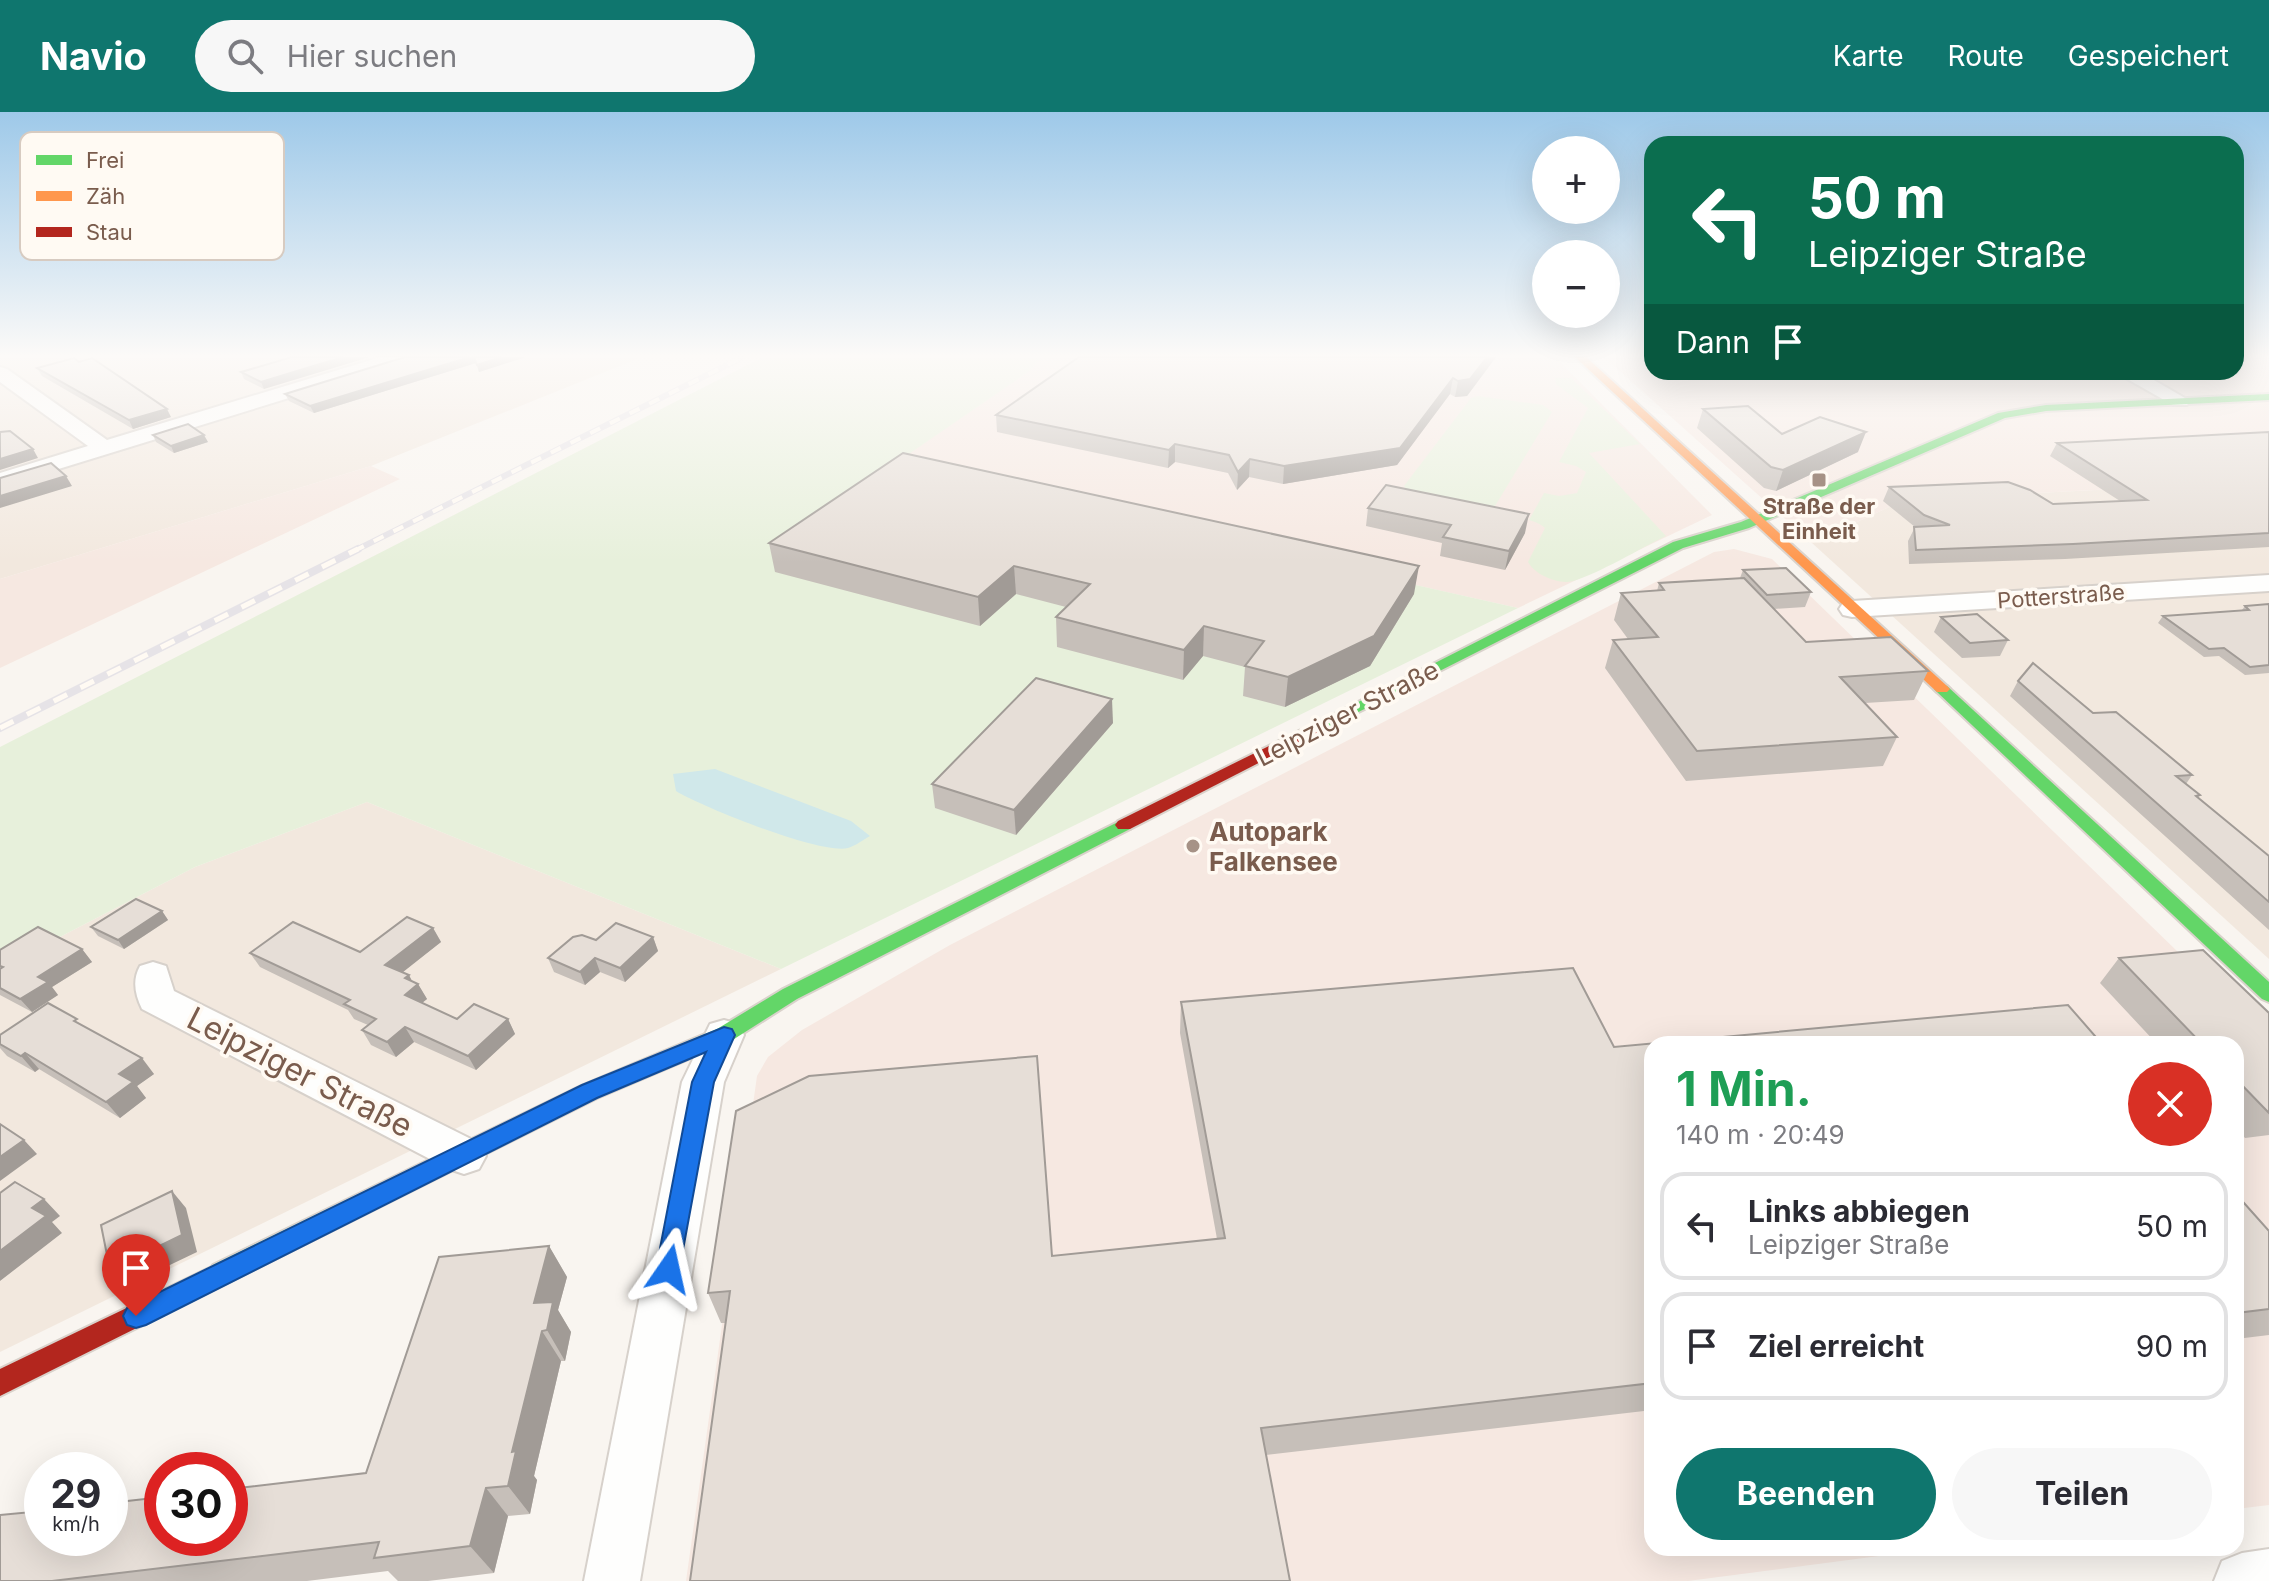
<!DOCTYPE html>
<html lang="de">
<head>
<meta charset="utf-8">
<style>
  body { margin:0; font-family:Inter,sans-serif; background:#f7f7f7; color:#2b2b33; height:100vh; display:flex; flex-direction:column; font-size:30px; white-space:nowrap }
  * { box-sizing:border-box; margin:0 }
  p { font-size:26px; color:#7c7c81 }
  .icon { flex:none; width:44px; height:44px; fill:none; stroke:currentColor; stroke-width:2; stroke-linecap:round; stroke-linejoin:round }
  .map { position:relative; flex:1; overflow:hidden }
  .side { position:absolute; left:1644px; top:924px; width:600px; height:520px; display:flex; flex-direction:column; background:#fff; border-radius:24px; box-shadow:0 8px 32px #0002 }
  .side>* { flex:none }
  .top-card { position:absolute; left:1644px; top:24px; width:600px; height:244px; border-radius:24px; box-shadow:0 8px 32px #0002; background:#0b6e4f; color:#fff; overflow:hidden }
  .fabs { position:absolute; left:1532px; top:24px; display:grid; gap:16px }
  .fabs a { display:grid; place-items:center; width:88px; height:88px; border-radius:50%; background:#fff; box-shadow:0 8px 32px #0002; font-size:40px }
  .speed { position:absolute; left:24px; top:1340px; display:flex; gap:16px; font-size:40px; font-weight:700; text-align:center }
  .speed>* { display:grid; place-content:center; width:104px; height:104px; border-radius:50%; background:#fff; box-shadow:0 8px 32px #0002; line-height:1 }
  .speed small { font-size:20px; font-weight:400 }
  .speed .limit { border:12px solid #d22; background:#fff; color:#111 }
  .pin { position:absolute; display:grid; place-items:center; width:68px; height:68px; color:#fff; margin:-82px -34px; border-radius:50% 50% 50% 0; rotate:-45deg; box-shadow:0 0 8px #0007 }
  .pin .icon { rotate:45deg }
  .me { position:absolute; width:88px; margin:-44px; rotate:11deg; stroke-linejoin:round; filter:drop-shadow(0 0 6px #0008) }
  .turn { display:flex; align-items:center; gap:28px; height:168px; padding:0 32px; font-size:36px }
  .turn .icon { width:104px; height:104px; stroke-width:2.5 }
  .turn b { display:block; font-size:56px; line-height:68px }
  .then { display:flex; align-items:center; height:76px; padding:0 32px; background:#0003; gap:16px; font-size:30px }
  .round { display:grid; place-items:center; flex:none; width:84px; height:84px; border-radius:42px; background:#f7f7f7 }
  .headline { display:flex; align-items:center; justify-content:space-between; height:136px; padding:0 32px }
  h1 { font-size:48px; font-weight:700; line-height:60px; color:#1e9e55 }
  .button { display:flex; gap:16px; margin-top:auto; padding:16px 32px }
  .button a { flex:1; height:92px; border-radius:48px; background:#0f766e; color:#fff; font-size:32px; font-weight:700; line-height:92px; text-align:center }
  .button a+a { background:#f7f7f7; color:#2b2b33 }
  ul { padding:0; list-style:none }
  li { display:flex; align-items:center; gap:24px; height:108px; margin:0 16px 12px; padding:0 16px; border:4px solid #e1e1e2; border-radius:24px }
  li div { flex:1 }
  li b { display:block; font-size:30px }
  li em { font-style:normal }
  header { display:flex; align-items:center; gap:48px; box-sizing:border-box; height:112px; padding:0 40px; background:#0f766e; color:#fff }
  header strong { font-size:38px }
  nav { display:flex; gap:44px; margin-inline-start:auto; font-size:28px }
  .search { width:560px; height:72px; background:#f7f7f7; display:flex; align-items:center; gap:20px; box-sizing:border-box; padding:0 28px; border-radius:44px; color:#7c7c81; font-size:30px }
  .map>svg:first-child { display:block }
  .residential { fill:#f2e8de }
  .commercial { fill:#f6e8e1 }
  .green { fill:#e7f0db }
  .water { fill:#d0e8ea }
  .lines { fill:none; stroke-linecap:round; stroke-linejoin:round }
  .street-casing { stroke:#d7d1cb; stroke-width:4 }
  .fast-casing { stroke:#d9d2cb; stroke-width:4 }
  .slow-casing { stroke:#d9d2cb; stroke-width:4 }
  .jam-casing { stroke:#d9d2cb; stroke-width:4 }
  .street { fill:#fefefd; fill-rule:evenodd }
  .fast { fill:#63d668; fill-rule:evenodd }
  .slow { fill:#ff974d; fill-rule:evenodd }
  .jam { fill:#b3261e; fill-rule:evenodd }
  .rail-far1-casing { stroke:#e6e3e7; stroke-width:6 }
  .rail-casing { stroke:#e6e3e7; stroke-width:8 }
  .rail-far1 { stroke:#fffaf3; stroke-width:4; stroke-dasharray:11; stroke-linecap:butt }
  .rail { stroke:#fffaf3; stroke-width:5; stroke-dasharray:15; stroke-linecap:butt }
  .wall { fill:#c6bfb9 }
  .shaded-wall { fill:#a19b96 }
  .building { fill:#e6ded7; stroke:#a19b96; stroke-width:2 }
  .route { fill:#1a73e8; stroke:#114b97; stroke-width:2 }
  .poi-dot { fill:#a69286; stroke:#fffaf3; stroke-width:3 }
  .labels { text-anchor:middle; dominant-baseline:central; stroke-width:7; stroke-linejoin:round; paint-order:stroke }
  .far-poi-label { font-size:22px; font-weight:bold; fill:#7a5c4d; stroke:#fffaf3 }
  .far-street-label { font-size:22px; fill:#7a5c4d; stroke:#fffaf3 }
  .street-label { font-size:26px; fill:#7a5c4d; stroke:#fffaf3 }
  .poi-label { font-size:26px; font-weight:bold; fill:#7a5c4d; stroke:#fffaf3; text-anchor:start }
  .near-street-label { font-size:32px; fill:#7a5c4d; stroke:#fffaf3 }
  .key { fill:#fffaf3; stroke:#d7cbc1; stroke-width:2 }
  .key-label { font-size:22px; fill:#7a5c4d }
</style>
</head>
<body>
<header>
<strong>Navio</strong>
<div class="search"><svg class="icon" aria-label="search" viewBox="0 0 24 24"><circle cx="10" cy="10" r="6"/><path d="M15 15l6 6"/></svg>Hier suchen</div>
<nav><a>Karte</a><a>Route</a><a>Gespeichert</a></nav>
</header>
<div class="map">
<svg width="2269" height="1469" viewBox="0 0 2269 1469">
  <rect width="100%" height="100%" fill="#f9f5f0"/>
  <g class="residential">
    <path d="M0 245H642L371 354 0 467Z"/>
    <path d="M2269 369V847L1812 431 1904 388Z"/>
    <path d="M367 690 781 857 0 1240V856L195 755Z"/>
  </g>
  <g class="commercial">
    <path d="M1043 245H1555L1712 403 1518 496 889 355 1028 260Z"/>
    <path d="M1604 245H1652V260H2236V245H2269V369L1904 388 1812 431Z"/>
    <path d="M371 354 400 367 0 556V467Z"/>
    <path d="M1734 437 1772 447 2269 928V1393L2236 1397V932H1652V1436H1940L1688 1469H686L757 964 768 945 802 918 950 833 1714 440Z"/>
  </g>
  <g class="green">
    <path d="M763 245H1043L1028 260 890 355 1518 496 781 857 367 690 195 755 0 856V635Z"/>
    <path d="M1555 266H1571L1640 332 1589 341 1666 424C1641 436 1598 462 1573 469 1559 473 1535 463 1528 450L1545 416C1538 409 1524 408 1514 401L1529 408 1544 381 1559 384 1577 381 1586 360 1576 354 1559 350 1588 296 1556 272Z"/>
    <path d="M1478 284 1543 293 1552 300 1495 394 1490 397 1409 382 1404 374 1471 286Z"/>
  </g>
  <path class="water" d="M715 657 851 709 870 724C863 728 855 734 848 736 821 743 702 695 676 679L673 662Z"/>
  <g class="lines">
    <g class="street-casing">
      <g id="street">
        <path d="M381 245H411L409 249 0 375V361L88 334 0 270V255L7 257 107 328Z"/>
        <path d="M2115 260H2140L2190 289 2187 293H2173Z"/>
        <path d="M2269 463V479L1852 505 1843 503 1839 497 1843 491 1852 489Z"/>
        <path d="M153 850 166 854 174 879 479 1031 486 1044 479 1057 464 1062 449 1057 142 897C135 883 132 868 140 854Z"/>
        <path d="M724 908 738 912 744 923 724 970 640 1469H584L682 970 710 912Z"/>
        <path d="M2269 1437V1469H2214L2222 1449 2242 1441Z"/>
      </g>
    </g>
    <g class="fast-casing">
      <g id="fast">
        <path d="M2269 282V288L2046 299 2005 306 1749 416 1683 436 1319 620 1313 622 1305 617 1673 430 1741 410 1998 301 2046 293Z"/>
        <path d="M1942 572 1947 574 2269 870V890L2262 887 1937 580 1934 577Z"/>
        <path d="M1124 707 1133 713 1130 717 797 887 731 929 597 986 231 1169 222 1172 213 1169 209 1161 213 1153 581 974 717 917 783 877Z"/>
      </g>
    </g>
    <g class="slow-casing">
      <path id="slow" d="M1575 245H1586L1947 574 1950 577 1947 580H1937Z"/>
    </g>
    <g class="jam-casing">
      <g id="jam">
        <path d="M1313 612 1321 617 1319 620 1130 717H1118L1115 713 1118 709Z"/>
        <path d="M222 1150 231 1153 235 1161 231 1169 0 1284V1257Z"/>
      </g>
    </g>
    <use href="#street" class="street"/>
    <use href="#fast" class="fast"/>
    <use href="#slow" class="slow"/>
    <use href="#jam" class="jam"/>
    <g class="rail-far1-casing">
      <path id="rail-far1" d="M354 439 743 245"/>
    </g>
    <g class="rail-casing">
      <path id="rail" d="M0 616 358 437"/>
    </g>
    <use href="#rail-far1" class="rail-far1"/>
    <use href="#rail" class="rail"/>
  </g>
  <g class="wall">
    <path d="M292 245 264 277 244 267 241 260Z"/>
    <path d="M405 245H526L479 260 476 251 314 301 289 289 285 282Z"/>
    <path d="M1496 245 1467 284 1455 285 1450 282 1397 353 1283 372 1249 365 1237 378 1228 361 1175 350 1168 356 997 320 996 303Z"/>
    <path d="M2236 245H2248L2238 263 2206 264 2198 260H2236Z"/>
    <path d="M37 256 171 305 133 317 42 264Z"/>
    <path d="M1703 297 1782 322 1858 340 1776 379 1764 376 1697 316Z"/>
    <path d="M2269 320V435L2065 447 1909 452 1908 429 1915 415 1883 389 1889 375 2053 392 2120 389 2050 344 2057 331Z"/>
    <path d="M153 323 208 330 174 341 156 330Z"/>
    <path d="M1368 396 1525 421 1505 458 1440 444 1442 431 1366 414Z"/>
    <path d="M769 431 1414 482 1370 554 1285 595 1243 584 1245 555 1203 544 1183 568 1057 535 1056 505 1066 495 1016 482 980 514 775 460Z"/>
    <path d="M1743 458 1811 480 1805 495 1774 497 1806 530 1928 559 1914 588 1865 591 1897 625 1883 654 1686 669 1605 556 1613 528 1628 527 1614 508 1621 481 1657 479 1659 471 1740 466Z"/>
    <path d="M2269 492V561L2245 563 2219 544 2204 545 2158 511 2163 504 2242 498 2245 494Z"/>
    <path d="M1941 505 2008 528 2000 544 1962 546 1934 520Z"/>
    <path d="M2018 569 2093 601 2192 663 2186 672 2200 683 2198 686 2269 744V818L2010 584Z"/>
    <path d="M1113 611 1016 723 935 696 932 672Z"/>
    <path d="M162 799 168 808 124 837 98 824 91 815Z"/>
    <path d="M433 816 441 830 402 860 409 863 412 870 418 872 427 887 422 891 457 907H508L515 922 476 958 414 930 396 945 371 933 362 918 368 913 354 907 348 898 260 855 250 841 360 840Z"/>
    <path d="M653 825 658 839 625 870 600 860 585 873 554 860 548 846 596 828Z"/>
    <path d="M82 837 92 850 52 875 58 883 32 900 0 883V838Z"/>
    <path d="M2119 846 2269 901V1023L2245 1026 2236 1016V932H2157L2100 871Z"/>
    <path d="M1181 890 1614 935 1652 932V1317L1644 1299 1266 1343 726 1211H721L708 1181 1217 1127 1180 921Z"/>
    <path d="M83 914 154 962 137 974 146 986 120 1006 39 957 35 960 7 944 0 936V923Z"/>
    <path d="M2236 1082 2269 1119V1223L2236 1227Z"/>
    <path d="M549 1134 567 1165 558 1198 571 1220 565 1249H561L534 1364 537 1368 530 1402 508 1404 494 1461 428 1469H398L388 1459 307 1469H0L366 1361Z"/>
  </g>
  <g class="shaded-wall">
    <path d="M343 245H370L264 277 261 270Z"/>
    <path d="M470 245H474L476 251 314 301 310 294Z"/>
    <path d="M501 245H526L479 260 477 253Z"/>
    <path d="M1487 245H1496L1467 284 1455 285 1458 269Z"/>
    <path d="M1453 266 1450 282 1397 353 1283 372 1284 354Z"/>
    <path d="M167 297 171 305 133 317 129 308Z"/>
    <path d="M1866 320 1858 340 1776 379 1783 358Z"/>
    <path d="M204 323 208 330 174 341 171 334Z"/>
    <path d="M1175 332V350L1168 356 1169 338Z"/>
    <path d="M33 337 38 346 0 358V347Z"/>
    <path d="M1250 347 1249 365 1237 378 1238 360Z"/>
    <path d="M66 364 72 374 0 396V384Z"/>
    <path d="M1529 402 1525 421 1505 458 1509 439Z"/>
    <path d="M1014 454 1016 482 980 514 978 485Z"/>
    <path d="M1419 454 1414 482 1370 554 1285 595 1288 565Z"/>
    <path d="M1204 514 1203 544 1183 568 1184 538Z"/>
    <path d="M1112 587 1113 611 1016 723 1014 698Z"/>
    <path d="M162 799 168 808 124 837 118 828Z"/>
    <path d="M433 816 441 830 393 868 385 853Z"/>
    <path d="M653 825 658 839 625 870 620 856Z"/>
    <path d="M82 837 92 850 52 875 58 883 32 900 20 887 38 865Z"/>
    <path d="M595 846 600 860 585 873 580 860Z"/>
    <path d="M409 863 415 875 418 872 427 887 413 898 405 883V866Z"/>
    <path d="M508 907 515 922 476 958 468 944Z"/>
    <path d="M405 915 414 930 396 945 387 930Z"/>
    <path d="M25 941 39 957 35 960 21 944Z"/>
    <path d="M142 946 154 962 137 974 146 986 120 1006 106 990 119 962Z"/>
    <path d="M24 1028 37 1042 0 1069V1045Z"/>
    <path d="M172 1079 186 1096 197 1140 126 1174 110 1158Z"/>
    <path d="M44 1087 60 1104 52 1110 62 1121 0 1169V1139L32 1096Z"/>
    <path d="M549 1134 567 1165 558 1198 571 1220 565 1249 547 1218 534 1191Z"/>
    <path d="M542 1219 561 1249 534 1364 537 1368 530 1402 508 1374 512 1340Z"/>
    <path d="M486 1376 508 1404 494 1461 470 1434Z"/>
  </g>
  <g class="building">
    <path d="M292 245H343L261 270 241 260Z"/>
    <path d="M405 245H470L310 294 285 282Z"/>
    <path d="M474 245H501L477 253Z"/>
    <path d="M1079 245H1487L1470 267 1458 269 1453 266 1400 336 1284 354 1250 347 1238 360 1229 343 1175 332 1169 338 996 303Z"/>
    <path d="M74 246 79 250 92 246 167 297 129 308 37 256Z"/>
    <path d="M1748 294 1782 322 1820 305 1866 320 1783 358 1771 355 1703 297Z"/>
    <path d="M188 312 204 323 171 334 153 323Z"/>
    <path d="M10 319 33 337 0 347V320Z"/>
    <path d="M2269 320V421L2073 432 1916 438 1914 415 1950 413 1924 403 1889 375 2008 370 2030 378 2053 392 2147 388 2057 331Z"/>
    <path d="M903 341 1419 454 1374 524 1288 565 1245 554 1264 529 1204 514 1184 538 1056 505 1090 472 1014 454 978 485 769 431Z"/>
    <path d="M51 351 66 364 0 384V366Z"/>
    <path d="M1386 373 1529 402 1509 439 1443 425 1451 413 1368 396Z"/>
    <path d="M1786 456 1811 480 1767 483 1743 458Z"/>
    <path d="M1744 466 1806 530 1891 525 1928 559 1840 565 1897 625 1697 639 1613 528 1658 525 1621 481 1664 478 1659 471Z"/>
    <path d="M2269 492V553L2250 555 2224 536 2209 537 2163 504 2249 498 2245 494Z"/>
    <path d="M1977 502 2008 528 1970 531 1941 505Z"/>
    <path d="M2033 551 2093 601 2116 600 2192 663 2176 664 2200 683 2196 684 2269 744V790L2018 569Z"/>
    <path d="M1036 566 1112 587 1014 698 932 672Z"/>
    <path d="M136 787 162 799 118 828 91 815Z"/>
    <path d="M407 805 433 816 385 853 409 863 405 866 418 872 405 883 457 907 474 892 508 907 468 944 405 915 387 930 362 918 376 907 344 892 350 888 250 841 293 810 360 840Z"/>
    <path d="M616 811 653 825 620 856 595 846 580 860 548 846 573 825 582 823 596 828Z"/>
    <path d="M38 815 82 837 38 865 48 870 20 887 0 876V857L3 855 0 854V838Z"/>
    <path d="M2203 838 2269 901V1001L2236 967V932H2202L2119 846Z"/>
    <path d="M1573 856 1614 935 2068 893 2102 932H1652V1271L1261 1316 1290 1469H690L730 1179 708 1181 736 999 809 964 1037 944 1052 1144 1225 1126 1181 890Z"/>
    <path d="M48 891 77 907 74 909 142 946 119 962 133 970 106 990 25 941 21 944 0 932V923Z"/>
    <path d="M0 1012 24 1028 0 1045Z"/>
    <path d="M15 1070 44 1087 32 1096 46 1104 0 1139V1081Z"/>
    <path d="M172 1079 182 1123 110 1158 101 1113Z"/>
    <path d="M2236 1082 2269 1119V1197L2236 1201Z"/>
    <path d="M549 1134 534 1191 553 1190 547 1218 542 1219 512 1340 516 1339 508 1374 486 1376 470 1434 374 1446 379 1430 52 1469H0V1403L42 1399V1426H110V1391L162 1385V1426H230V1377L366 1361 439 1145Z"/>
  </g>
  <linearGradient id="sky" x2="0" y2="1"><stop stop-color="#9ec9e9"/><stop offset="0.54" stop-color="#fcfaf8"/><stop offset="1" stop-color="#fcfaf8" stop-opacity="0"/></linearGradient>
  <rect width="2269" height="451" fill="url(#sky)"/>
  <path class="route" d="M724 915 732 917 735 923 714 970 678 1165 669 1168 660 1165 656 1157 692 970 706 940 597 986 146 1213 136 1216 127 1213 123 1204 127 1196 582 973Z"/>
  <g class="poi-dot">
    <rect x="1811" y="360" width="16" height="16" rx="4"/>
    <circle cx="1193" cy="734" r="8"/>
  </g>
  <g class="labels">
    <g class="far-poi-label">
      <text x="1819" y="394">Straße der<tspan x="1819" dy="25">Einheit</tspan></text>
    </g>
    <g class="far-street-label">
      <text transform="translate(2061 484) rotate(-4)">Potterstraße</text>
    </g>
    <g class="street-label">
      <text transform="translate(1347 601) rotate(-27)">Leipziger Straße</text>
    </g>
    <g class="poi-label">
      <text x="1209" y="719">Autopark<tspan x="1209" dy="30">Falkensee</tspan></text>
    </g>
    <g class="near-street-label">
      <text transform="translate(300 960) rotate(27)">Leipziger Straße</text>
    </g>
  </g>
  <rect x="20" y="20" width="264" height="128" rx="12" class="key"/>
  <rect x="36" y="43" width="36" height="10" fill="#63d668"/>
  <rect x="36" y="79" width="36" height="10" fill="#ff974d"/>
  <rect x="36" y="115" width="36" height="10" fill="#b3261e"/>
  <g class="key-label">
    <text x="86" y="56">Frei</text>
    <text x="86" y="92">Zäh</text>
    <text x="86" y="128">Stau</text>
  </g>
</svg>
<div class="fabs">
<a>+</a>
<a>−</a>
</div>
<div class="speed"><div>29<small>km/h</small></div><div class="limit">30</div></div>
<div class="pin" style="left:136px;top:1204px;background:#d93025"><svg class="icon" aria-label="arrive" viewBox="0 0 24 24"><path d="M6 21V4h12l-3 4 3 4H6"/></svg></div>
<svg class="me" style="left:669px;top:1157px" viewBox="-20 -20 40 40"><path d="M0-17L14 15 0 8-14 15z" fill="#1a73e8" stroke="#fff" stroke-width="4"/></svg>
<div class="top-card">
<div class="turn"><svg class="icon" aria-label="left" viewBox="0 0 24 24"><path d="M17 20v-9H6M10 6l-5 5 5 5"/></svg><div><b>50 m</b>Leipziger Straße</div></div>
<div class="then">Dann<svg class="icon" aria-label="arrive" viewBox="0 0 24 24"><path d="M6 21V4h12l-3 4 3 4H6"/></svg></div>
</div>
<section class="side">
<div class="headline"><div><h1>1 Min.</h1><p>140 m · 20:49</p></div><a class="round" style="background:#d93025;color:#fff"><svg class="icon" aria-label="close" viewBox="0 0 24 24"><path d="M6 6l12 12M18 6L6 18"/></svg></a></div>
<ul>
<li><svg class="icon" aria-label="left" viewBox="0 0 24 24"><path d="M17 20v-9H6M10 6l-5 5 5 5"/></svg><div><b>Links abbiegen</b><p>Leipziger Straße</p></div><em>50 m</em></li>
<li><svg class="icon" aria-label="arrive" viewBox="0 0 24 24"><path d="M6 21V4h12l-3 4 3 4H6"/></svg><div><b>Ziel erreicht</b></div><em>90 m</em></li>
</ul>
<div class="button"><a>Beenden</a><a>Teilen</a></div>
</section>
</div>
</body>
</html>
